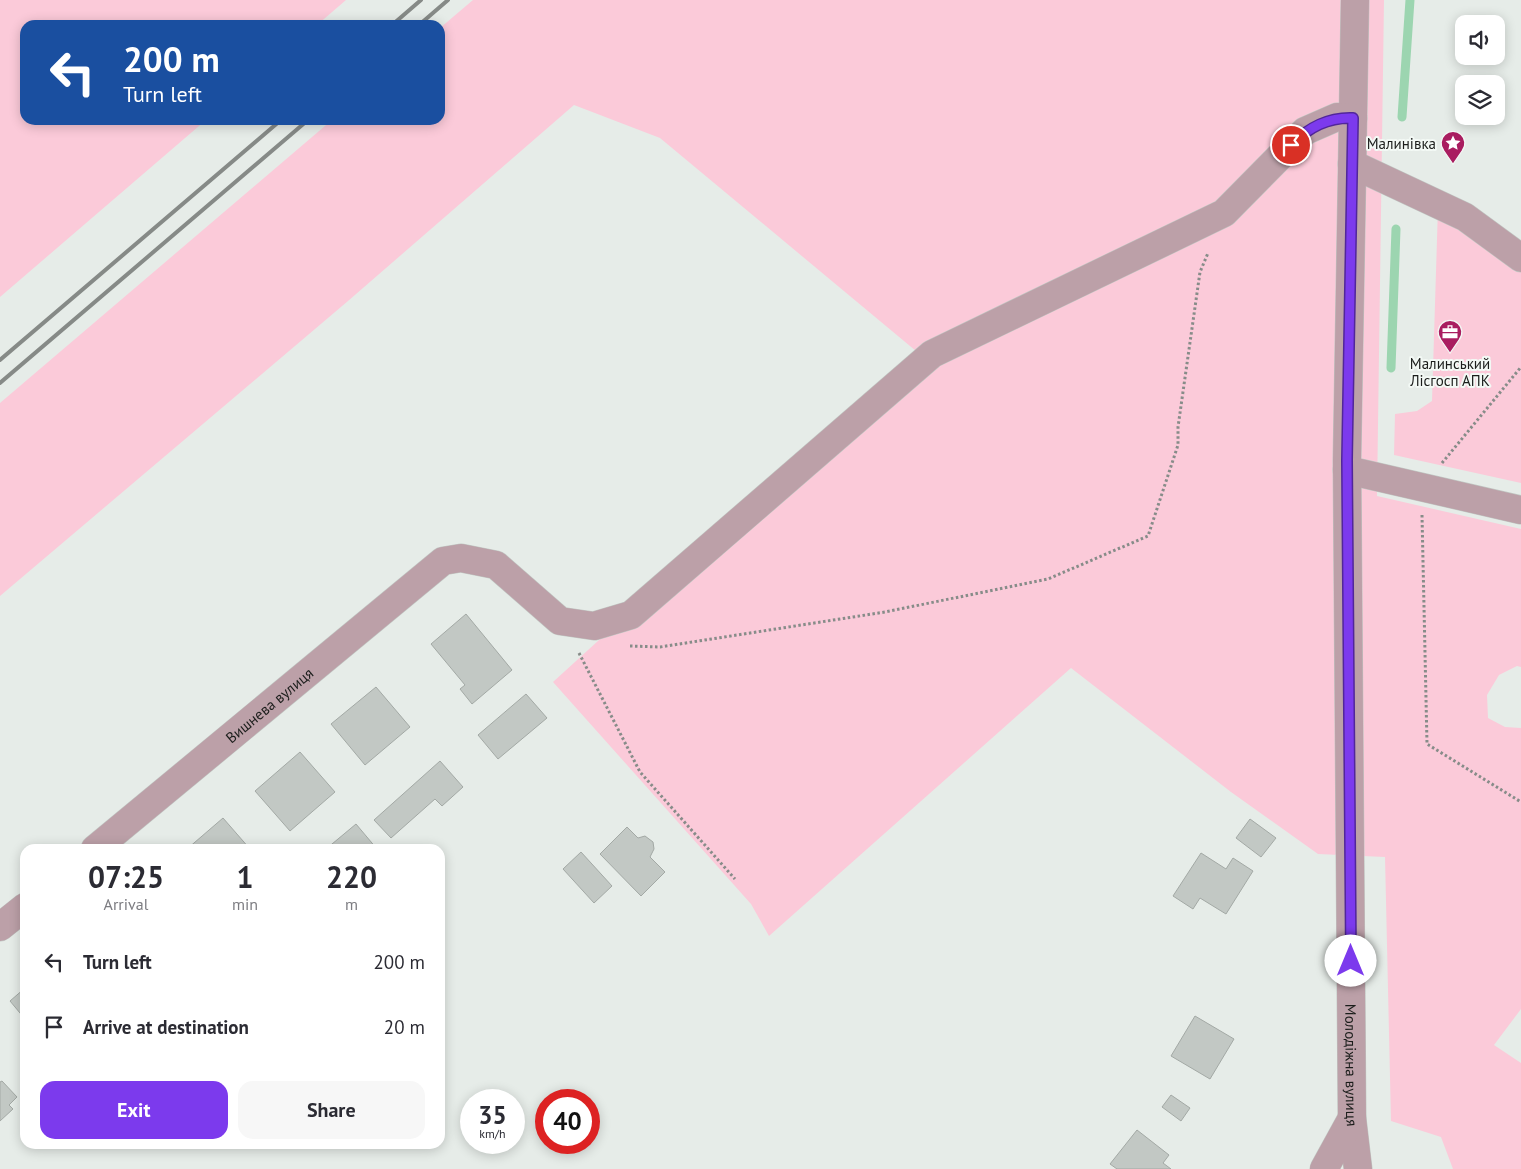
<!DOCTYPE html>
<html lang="en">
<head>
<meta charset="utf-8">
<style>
  body { margin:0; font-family:"PT Sans",sans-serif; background:#f7f7f7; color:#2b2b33; height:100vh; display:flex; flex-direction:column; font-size:19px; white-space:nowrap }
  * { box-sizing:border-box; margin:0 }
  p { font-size:16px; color:#7c7c81 }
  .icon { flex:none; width:28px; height:28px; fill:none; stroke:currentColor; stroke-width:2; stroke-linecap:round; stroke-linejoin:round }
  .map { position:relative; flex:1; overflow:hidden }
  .drawer { position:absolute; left:20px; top:844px; width:425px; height:305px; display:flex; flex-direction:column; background:#fff; border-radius:15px; box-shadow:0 2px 12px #0003 }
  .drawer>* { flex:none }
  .hud { position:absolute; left:20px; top:20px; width:425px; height:105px; border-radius:15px; box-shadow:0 2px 12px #0003; background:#1a4fa0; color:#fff; overflow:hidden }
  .buttons { position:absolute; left:1455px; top:15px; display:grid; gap:10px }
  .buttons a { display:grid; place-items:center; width:50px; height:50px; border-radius:10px; background:#fff; box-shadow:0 2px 12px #0003; font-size:25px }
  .speed { position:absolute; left:460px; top:1089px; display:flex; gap:10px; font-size:25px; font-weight:700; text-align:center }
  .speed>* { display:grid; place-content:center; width:65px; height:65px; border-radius:50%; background:#fff; box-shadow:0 2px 12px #0003; line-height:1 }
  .speed small { font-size:12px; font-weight:400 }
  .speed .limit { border:8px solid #d22; background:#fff; color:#111 }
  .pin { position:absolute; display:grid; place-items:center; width:42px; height:42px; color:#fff; margin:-21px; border:2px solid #fff; border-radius:50%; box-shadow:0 1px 5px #0007 }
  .me { position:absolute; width:55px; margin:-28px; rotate:0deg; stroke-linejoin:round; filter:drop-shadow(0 0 4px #0008) }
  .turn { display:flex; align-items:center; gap:18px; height:105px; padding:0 20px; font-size:22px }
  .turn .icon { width:65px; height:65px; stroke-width:2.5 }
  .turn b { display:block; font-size:35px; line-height:42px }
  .eta { display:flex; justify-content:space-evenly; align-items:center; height:85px; text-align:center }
  .eta b { font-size:30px; font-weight:700; line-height:35px }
  .action { display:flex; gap:10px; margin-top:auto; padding:10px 20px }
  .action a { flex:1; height:58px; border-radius:15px; background:#7c3aed; color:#fff; font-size:20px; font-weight:700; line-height:58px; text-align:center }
  .action a+a { background:#f7f7f7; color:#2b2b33 }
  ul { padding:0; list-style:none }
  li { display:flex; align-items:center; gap:15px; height:65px; padding:0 20px }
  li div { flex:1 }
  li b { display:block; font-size:19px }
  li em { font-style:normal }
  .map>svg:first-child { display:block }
  .green { fill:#fbcad9 }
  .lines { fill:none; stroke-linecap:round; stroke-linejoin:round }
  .stream { stroke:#9cd5b0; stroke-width:9 }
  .building { fill:#c2c8c4; stroke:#a3a9a5 }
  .minor-casing { stroke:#c1c7c3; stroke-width:29 }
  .path { stroke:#878c89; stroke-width:3; stroke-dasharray:2.5 2.5; stroke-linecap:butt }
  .minor { stroke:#bca0a8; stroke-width:28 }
  .rail { stroke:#868a87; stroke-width:4 }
  .route-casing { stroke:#51269a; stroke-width:12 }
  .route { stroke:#7c3aed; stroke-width:9 }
  .labels { text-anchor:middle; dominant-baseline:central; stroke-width:4; stroke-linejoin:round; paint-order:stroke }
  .poi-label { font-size:15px; fill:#1b1d1b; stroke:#f3f9f5; text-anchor:end }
  .street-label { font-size:15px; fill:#1b1d1b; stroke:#f3f9f5 }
</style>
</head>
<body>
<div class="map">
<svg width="1521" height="1169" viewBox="0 0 1521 1169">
  <rect width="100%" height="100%" fill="#e6ece8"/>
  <g class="green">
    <path d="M0 0H346L317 25H25V120H206L0 297Z"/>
    <path d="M473 0H1384L1377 496 1521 529V667L1517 666 1499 675 1487 695 1488 718 1505 727 1521 728V1009L1494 1045 1521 1063V1169H1453L1441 1137 1391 1121 1385 857 1318 854 1231 792 1071 668 769 936 751 904 553 682 916 351 660 138 574 105 348 301 0 596V403L332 120H440V28Z"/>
    <path d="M1438 207 1521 272V483L1394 455 1395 414 1417 411 1432 401Z"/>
  </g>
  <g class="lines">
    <g class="stream">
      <path d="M1402 117 1410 0"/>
      <path d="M1391 368 1396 229"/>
    </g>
  </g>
  <g class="building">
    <path d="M466 614 512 670 472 704 460 689 465 685 431 644Z"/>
    <path d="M376 687 410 727 365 765 331 724Z"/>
    <path d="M526 694 547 718 498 759 478 735Z"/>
    <path d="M300 752 335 792 290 831 255 791Z"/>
    <path d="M440 761 463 787 442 806 435 799 391 838 374 820Z"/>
    <path d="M223 818 250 849H187Z"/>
    <path d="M1250 819 1276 838 1261 857 1236 838Z"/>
    <path d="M356 824 377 849H326Z"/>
    <path d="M627 827 638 838 645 836 653 842 654 849 650 857 665 872 641 896 600 854Z"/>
    <path d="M581 852 612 886 594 903 563 869Z"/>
    <path d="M1201 853 1226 869 1233 858 1253 871 1226 914 1200 898 1193 909 1173 896Z"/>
    <path d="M25 988V1019L10 1001Z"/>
    <path d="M1195 1016 1234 1039 1210 1079 1171 1056Z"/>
    <path d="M2 1081 17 1097 9 1105 13 1109 0 1121V1082Z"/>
    <path d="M1171 1095 1190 1108 1181 1121 1162 1107Z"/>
    <path d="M1137 1130 1169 1155 1163 1163 1171 1169H1117L1110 1164Z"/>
  </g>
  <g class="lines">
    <g class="minor-casing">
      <g id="minor">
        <path id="s1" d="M1355 0 1347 460 1352 1118 1358 1169"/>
        <path d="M1352 164 1465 217 1521 258"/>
        <path d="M1347 470 1521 510"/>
        <path id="s2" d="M95 849 443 561 461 558 496 565 560 621 594 626 631 615 932 354 1224 213 1305 131 1337 117 1353 118"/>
        <path d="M0 927 25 907"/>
        <path d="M1324 1169 1352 1118"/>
      </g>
    </g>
    <g class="path">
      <path d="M1442 463 1521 367"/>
      <path d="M1422 515 1427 744 1521 802"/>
      <path d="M630 646 660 647 885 612 1048 579 1148 536 1178 445V427L1200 272 1208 253"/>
      <path d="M579 653 640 772 735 879"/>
    </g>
    <use href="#minor" class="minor"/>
    <g class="rail">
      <path d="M392 25 421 0"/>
      <path d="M419 25 448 0"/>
      <path d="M0 360 281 120"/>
      <path d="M0 383 308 120"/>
    </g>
  </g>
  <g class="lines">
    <g class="route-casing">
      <path id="route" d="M1291 145C1309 127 1328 117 1353 118L1347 460 1351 961"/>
    </g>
    <use href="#route" class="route"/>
  </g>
  <defs>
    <g id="sight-pin" transform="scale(1.25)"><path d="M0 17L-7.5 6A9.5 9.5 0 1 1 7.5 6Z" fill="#a91d60" stroke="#f3f9f5"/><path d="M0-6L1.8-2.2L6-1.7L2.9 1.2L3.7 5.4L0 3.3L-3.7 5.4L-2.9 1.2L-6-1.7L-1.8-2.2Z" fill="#fff"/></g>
    <g id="office-pin" transform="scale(1.25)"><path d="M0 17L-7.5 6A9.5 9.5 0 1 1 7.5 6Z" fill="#a91d60" stroke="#f3f9f5"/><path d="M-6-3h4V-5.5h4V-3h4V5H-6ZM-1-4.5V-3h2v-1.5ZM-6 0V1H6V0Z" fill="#fff"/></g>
  </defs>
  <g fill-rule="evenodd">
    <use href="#sight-pin" x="1453" y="143"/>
    <use href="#office-pin" x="1450" y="332"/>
  </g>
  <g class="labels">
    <g class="poi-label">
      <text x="1436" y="143">Малинівка</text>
      <text x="1450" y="363" text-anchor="middle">Малинський<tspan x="1450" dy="17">Лісгосп АПК</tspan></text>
    </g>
    <g class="street-label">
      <text stroke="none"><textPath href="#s2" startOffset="226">Вишнева вулиця</textPath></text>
      <text stroke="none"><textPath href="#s1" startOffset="1065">Молодіжна вулиця</textPath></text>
    </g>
  </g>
</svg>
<div class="buttons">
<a><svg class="icon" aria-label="sound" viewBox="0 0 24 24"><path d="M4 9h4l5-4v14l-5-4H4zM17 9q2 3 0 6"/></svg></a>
<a><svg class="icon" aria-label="layers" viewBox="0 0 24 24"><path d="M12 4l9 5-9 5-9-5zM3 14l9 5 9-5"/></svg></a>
</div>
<div class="speed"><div>35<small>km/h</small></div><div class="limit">40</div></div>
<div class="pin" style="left:1291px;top:145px;background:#d93025"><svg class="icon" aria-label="arrive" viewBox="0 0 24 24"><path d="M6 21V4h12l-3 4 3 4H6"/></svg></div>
<svg class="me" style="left:1351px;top:961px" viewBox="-20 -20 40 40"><circle r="19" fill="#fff"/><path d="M0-13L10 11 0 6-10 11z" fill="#7c3aed"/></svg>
<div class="hud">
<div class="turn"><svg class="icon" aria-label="left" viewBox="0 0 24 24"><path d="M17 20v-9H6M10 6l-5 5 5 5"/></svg><div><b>200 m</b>Turn left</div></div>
</div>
<section class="drawer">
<div class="eta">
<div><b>07:25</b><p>Arrival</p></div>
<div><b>1</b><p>min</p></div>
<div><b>220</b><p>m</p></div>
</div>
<ul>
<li><svg class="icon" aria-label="left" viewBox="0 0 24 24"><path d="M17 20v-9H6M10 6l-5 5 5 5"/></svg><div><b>Turn left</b></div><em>200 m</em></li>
<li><svg class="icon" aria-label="arrive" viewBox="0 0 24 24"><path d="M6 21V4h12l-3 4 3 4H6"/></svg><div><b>Arrive at destination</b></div><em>20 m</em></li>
</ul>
<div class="action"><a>Exit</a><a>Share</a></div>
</section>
</div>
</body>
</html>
